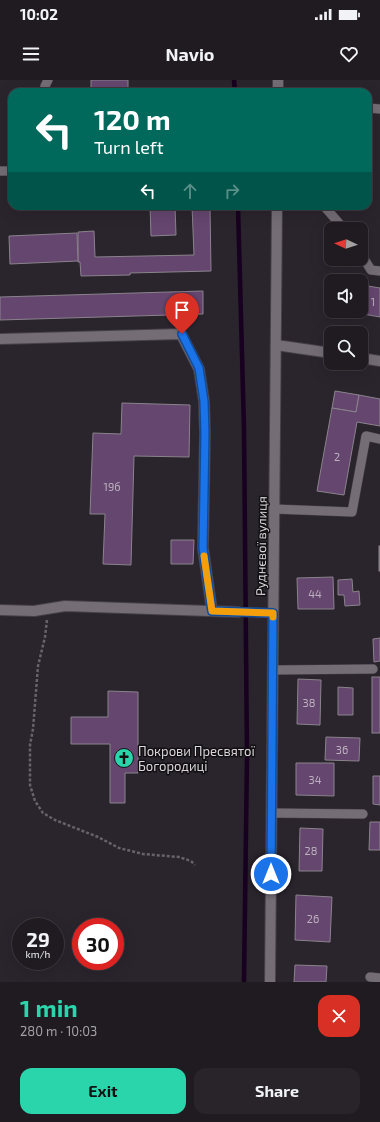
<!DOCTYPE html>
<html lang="en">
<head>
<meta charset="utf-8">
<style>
  body { margin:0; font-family:"Exo 2",sans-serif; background:#28242a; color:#f1f3f6; height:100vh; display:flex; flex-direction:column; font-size:15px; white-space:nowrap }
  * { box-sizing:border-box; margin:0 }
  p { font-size:13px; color:#a2a1a5 }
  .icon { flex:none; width:22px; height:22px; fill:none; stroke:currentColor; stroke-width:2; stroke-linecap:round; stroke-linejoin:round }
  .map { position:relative; height:902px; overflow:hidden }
  .drawer { display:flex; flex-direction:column; background:#201b21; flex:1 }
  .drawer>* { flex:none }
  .guide { position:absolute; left:8px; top:8px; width:364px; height:122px; border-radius:12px; box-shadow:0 4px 16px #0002,0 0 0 1px #3d393f; background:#00695c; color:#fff; overflow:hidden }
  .needle { width:26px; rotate:274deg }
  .fabs { position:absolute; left:324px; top:142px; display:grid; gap:8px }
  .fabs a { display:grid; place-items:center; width:44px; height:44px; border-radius:8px; background:#201b21; box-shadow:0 4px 16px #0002,0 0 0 1px #3d393f; font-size:20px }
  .speed { position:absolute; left:12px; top:838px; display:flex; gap:8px; font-size:20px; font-weight:700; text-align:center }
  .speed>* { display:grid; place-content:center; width:52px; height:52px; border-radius:50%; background:#201b21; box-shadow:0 4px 16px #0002,0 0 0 1px #3d393f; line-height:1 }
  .speed small { font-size:10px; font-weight:400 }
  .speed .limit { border:6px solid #d22; background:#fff; color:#111 }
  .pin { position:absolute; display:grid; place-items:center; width:34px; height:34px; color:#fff; margin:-41px -17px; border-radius:50% 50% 50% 0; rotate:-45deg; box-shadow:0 0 4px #0007 }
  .pin .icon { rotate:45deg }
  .me { position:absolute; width:44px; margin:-22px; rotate:0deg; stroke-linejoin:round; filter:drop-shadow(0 0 3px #0008) }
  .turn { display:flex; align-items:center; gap:14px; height:84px; padding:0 20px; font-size:18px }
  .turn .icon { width:52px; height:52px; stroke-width:2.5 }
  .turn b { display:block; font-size:28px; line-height:34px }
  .lanes { display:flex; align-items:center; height:38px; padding:0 20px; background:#0003; justify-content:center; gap:20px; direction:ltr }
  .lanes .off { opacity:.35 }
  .round { display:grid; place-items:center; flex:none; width:42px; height:42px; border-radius:12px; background:#28242a }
  .overview { display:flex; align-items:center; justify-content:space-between; height:68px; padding:0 20px }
  h1 { font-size:24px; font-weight:700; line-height:30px; color:#2bd5ac }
  .primary-button { display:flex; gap:8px; margin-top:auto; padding:8px 20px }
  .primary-button a { flex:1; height:46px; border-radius:12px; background:#2bd5ac; color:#111; font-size:16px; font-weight:700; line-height:46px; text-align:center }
  .primary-button a+a { background:#28242a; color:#f1f3f6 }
  .status { display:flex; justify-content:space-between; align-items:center; height:28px; padding:0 20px; background:#201b21; direction:ltr }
  .status svg { height:11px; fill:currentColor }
  header { display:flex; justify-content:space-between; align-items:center; height:52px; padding:0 20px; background:#201b21; font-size:18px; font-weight:700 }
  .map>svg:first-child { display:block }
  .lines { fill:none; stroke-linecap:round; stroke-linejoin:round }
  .stream { stroke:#180020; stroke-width:4.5 }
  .building { fill:#65466f; stroke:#8a838c }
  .lane-casing { stroke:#464148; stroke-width:10 }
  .street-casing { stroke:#464148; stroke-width:12 }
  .path { stroke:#68636a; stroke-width:2.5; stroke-dasharray:3 2; stroke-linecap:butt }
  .lane { stroke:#746d76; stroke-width:9 }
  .street { stroke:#746d76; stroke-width:10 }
  .route-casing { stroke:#114b97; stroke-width:10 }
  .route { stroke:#1a73e8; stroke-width:7 }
  .slow { stroke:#f59e0b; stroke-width:7 }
  .labels { text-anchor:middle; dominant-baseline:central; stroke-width:3; stroke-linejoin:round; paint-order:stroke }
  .number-label { font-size:11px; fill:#bdb2c0 }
  .street-label { font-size:13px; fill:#dad6db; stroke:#110f12 }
  .poi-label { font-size:13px; fill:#dad6db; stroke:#110f12; text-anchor:start }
</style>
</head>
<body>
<div class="status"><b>10:02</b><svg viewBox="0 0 49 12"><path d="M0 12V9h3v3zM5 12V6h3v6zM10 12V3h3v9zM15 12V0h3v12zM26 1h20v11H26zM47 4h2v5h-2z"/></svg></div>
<header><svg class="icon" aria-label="menu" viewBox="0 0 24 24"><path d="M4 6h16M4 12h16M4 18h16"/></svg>Navio<svg class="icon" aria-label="heart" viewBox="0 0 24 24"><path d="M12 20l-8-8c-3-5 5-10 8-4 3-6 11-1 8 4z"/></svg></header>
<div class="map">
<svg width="380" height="902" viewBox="0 0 380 902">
  <rect width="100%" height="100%" fill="#2a242c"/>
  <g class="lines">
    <g class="stream">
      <path d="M234 0 235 12"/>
      <path d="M238 126 244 349 247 676 244 902"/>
    </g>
  </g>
  <g class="building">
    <rect x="91" y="0" width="37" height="12"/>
    <path d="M150 126H175L176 155 151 156Z"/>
    <path d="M192 126H210L211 191 130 193V195L81 196 80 182H78V152L94 151 95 177 194 175Z"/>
    <path d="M77 153 78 181 10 184 9 156Z"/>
    <path d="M368 206 380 208V237L363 234Z"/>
    <path d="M203 211V234L0 240V217Z"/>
    <path d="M335 311 359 315 356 332 332 328Z"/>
    <path d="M359 315 380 319V346L357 342 344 415 317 411 332 328 356 332Z"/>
    <path d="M122 323 190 325 189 377 134 376 131 485 103 484 105 434H90L93 353 121 354Z"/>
    <path d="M171 460H194L193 484H171Z"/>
    <rect x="379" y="466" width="1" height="25"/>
    <path d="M333 497 334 529H298L297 498Z"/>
    <path d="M352 499 353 512 359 511 360 525 345 526 344 515H338V500Z"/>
    <path d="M380 558V581L374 582 373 559Z"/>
    <rect x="372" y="597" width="8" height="56"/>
    <path d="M298 599 321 600 320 645 297 644Z"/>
    <path d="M338 607 353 608V635H338Z"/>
    <path d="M108 611 138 612V693H125V723H110V664H71V637H108Z"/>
    <path d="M326 657 360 658 359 681 325 680Z"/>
    <path d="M296 683H334V716L296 715Z"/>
    <path d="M373 696H380V725L373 724Z"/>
    <path d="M370 742H380V770H369Z"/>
    <path d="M300 748 323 749 322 791H299Z"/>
    <path d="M296 815 332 817 330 862 295 860Z"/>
    <path d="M295 885 327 886 326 902H294Z"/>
  </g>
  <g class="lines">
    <g class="lane-casing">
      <g id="lane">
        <path d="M45 12V6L48 0"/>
        <path d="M368 28 380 29"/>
        <path d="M0 91H12"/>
        <path d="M324 126 344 149"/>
        <path d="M361 174 371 190 380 191"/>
        <path d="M274 429 352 432 366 356 380 359"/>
        <path d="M238 532 273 533"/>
        <path d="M273 590 373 589"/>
        <path d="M271 733 363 734"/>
        <path d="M370 897 380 898"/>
      </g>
    </g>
    <g class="street-casing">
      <g id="street">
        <path d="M278 12V0"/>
        <path d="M0 259 181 254 199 289 204 321 205 353 203 468 212 531"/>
        <path d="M276 265 331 273"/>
        <path d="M361 278 380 281"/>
        <path d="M0 530 34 531 65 526 238 532"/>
        <path d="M270 902 277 126"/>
      </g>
    </g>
    <path class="path" d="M47 540 45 557 38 586 33 649 30 665V705L35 721 43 733 55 740 98 757 119 768 143 774 179 777 191 781 195 785"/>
    <use href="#lane" class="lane"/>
    <use href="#street" class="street"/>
  </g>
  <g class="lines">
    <g class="route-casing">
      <path id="route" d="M182 254 199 288 204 321 205 353 203 468 212 531 273 533 271 794"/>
    </g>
    <use href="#route" class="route"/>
    <path class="slow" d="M204 476 212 531 273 533V537"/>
  </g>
  <defs>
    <g id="church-disc" transform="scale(1)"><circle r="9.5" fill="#2bd5ac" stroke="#110f12"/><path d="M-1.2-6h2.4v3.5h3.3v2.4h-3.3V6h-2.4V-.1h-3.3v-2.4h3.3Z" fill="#111"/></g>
  </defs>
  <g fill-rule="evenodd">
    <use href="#church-disc" x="124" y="678"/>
  </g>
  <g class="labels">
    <g class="number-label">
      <text x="373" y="221">1</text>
      <text x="337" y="376">2</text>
      <text x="112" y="406">19б</text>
      <text x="315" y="513">44</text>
      <text x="309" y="622">38</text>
      <text x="342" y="669">36</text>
      <text x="315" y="699">34</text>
      <text x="311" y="770">28</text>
      <text x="313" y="838">26</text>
    </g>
    <g class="street-label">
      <text transform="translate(261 466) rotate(-89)">Руднєвої вулиця</text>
    </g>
    <g class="poi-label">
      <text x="138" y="671">Покрови Пресвятої<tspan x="138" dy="15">Богородиці</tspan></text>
    </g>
  </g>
</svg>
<div class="fabs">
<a><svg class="needle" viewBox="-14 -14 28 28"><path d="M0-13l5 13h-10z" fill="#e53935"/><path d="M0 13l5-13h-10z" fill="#a2a1a5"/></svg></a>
<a><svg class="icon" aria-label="sound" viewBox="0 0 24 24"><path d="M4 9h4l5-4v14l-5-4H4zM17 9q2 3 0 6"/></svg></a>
<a><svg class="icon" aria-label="search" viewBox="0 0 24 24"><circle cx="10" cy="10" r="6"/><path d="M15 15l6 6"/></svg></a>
</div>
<div class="speed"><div>29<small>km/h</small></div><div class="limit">30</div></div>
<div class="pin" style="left:182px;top:254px;background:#d93025"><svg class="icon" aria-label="arrive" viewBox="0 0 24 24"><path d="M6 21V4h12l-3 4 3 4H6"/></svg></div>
<svg class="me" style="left:271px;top:794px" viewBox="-20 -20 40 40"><circle r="17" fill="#1a73e8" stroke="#fff" stroke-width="3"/><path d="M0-11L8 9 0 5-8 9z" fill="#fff"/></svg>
<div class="guide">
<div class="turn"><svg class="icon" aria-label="left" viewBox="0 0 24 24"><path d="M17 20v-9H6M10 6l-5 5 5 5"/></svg><div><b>120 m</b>Turn left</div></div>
<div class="lanes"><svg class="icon" aria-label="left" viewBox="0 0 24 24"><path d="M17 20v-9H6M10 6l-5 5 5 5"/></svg><svg class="icon off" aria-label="ahead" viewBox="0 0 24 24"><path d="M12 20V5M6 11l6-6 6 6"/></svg><svg class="icon off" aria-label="right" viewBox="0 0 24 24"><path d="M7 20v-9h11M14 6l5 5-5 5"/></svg></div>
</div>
</div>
<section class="drawer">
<div class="overview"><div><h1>1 min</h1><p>280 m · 10:03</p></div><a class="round" style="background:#d93025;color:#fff"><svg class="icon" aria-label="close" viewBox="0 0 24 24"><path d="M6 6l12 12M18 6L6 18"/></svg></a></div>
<div class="primary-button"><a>Exit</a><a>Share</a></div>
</section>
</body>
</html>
